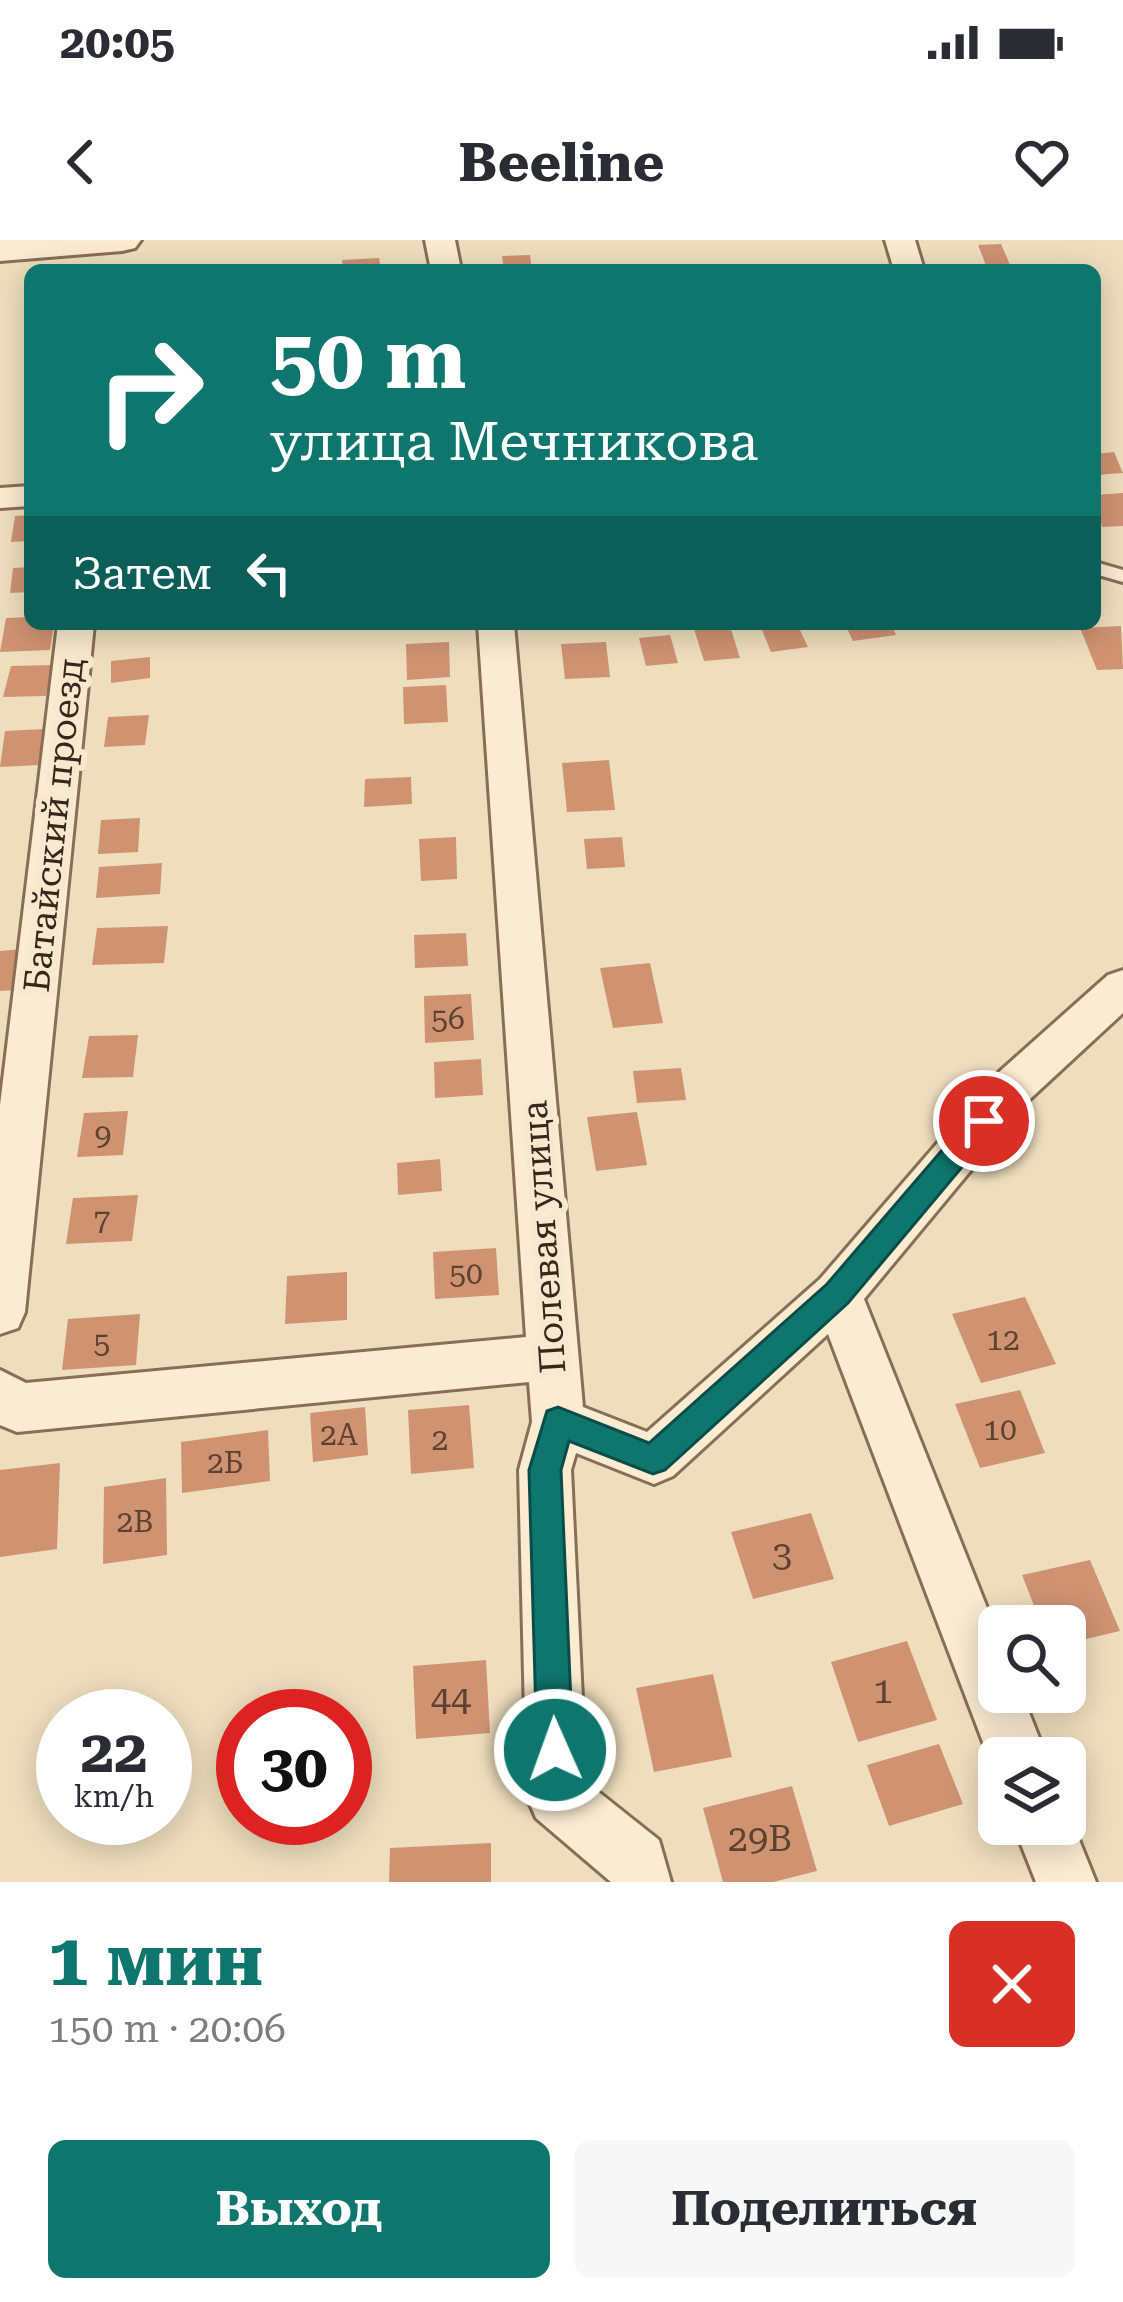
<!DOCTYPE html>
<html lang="ru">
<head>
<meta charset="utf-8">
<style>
  body { margin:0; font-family:"Roboto Serif",serif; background:#f7f7f7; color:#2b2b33; height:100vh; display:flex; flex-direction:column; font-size:45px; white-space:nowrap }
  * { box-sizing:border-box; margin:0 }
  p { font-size:39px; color:#7c7c81 }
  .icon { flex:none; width:66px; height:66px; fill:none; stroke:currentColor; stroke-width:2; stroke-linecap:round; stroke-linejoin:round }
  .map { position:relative; height:1642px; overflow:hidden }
  .panel { display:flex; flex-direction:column; background:#fff; flex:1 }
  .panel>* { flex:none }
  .guide { position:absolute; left:24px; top:24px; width:1077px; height:366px; border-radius:18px; box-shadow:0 6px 30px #0003; background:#0f766e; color:#fff; overflow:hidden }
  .controls { position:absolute; left:978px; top:1365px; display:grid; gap:24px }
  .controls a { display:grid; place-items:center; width:108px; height:108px; border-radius:18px; background:#fff; box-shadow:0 6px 30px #0003; font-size:60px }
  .speed { position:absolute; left:36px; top:1449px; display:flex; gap:24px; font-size:60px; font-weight:700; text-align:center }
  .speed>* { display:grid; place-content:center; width:156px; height:156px; border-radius:50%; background:#fff; box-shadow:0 6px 30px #0003; line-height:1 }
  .speed small { font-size:30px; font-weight:400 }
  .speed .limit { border:18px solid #d22; background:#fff; color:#111 }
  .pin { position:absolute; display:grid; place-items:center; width:102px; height:102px; color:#fff; margin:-51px; border:6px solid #fff; border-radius:50%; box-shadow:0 3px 12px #0007 }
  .me { position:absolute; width:132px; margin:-66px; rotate:358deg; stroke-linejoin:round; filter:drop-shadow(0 0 9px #0008) }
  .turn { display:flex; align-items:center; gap:42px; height:252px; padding:0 48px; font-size:54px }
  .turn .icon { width:156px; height:156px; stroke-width:2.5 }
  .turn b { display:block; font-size:84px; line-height:102px }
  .then { display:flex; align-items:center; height:114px; padding:0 48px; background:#0003; gap:24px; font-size:45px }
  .round { display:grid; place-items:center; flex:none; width:126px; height:126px; border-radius:18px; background:#f7f7f7 }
  .overview { display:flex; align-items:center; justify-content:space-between; height:204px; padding:0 48px }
  h1 { font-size:72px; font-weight:700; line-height:90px; color:#0f766e }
  .primary-button { display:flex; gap:24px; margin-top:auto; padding:24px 48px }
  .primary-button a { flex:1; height:138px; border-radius:18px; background:#0f766e; color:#fff; font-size:48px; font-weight:700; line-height:138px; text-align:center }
  .primary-button a+a { background:#f7f7f7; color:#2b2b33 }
  .status { display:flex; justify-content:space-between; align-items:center; height:84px; padding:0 60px; background:#fff; direction:ltr }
  .status svg { height:33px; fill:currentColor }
  header { display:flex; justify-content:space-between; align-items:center; height:156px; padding:0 48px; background:#fff; font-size:54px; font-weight:700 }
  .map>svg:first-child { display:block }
  .building { fill:#cf9372 }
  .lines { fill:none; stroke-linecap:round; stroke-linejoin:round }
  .service-casing { stroke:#886e56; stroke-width:6 }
  .minor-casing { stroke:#886e56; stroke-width:6 }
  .tertiary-casing { stroke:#886e56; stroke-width:6 }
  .service { fill:#faebd1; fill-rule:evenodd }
  .minor { fill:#faebd1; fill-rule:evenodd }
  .tertiary { fill:#faebd1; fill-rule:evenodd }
  .route { fill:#0f766e; stroke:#0a4d48; stroke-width:3 }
  .labels { text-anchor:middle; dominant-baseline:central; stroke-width:12; stroke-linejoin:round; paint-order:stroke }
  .number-label { font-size:30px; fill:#5d4231 }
  .street-label { font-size:36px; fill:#37271b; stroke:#f7e8ce }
  .near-number-label { font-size:36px; fill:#5d4231 }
</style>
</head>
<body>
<div class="status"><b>20:05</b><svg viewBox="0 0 49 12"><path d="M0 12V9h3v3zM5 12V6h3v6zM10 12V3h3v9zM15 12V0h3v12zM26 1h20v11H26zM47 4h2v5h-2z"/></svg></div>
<header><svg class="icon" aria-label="back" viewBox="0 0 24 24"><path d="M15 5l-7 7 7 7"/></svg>Beeline<svg class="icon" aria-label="heart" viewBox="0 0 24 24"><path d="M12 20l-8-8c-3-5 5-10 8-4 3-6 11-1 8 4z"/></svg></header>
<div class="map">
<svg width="1123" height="1642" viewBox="0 0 1123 1642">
  <rect width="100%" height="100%" fill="#efdebe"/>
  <g class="building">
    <path d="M1001 4 1011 27 987 28 978 5Z"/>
    <path d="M530 15 532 30H504L502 16Z"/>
    <path d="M379 18 381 30H343L342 20Z"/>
    <path d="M1114 212 1123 233 1095 235V214Z"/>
    <path d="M1123 253V286L1102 287 1095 255Z"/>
    <path d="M30 275V301L11 302 15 276Z"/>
    <path d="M30 327V352L10 353 13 328Z"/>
    <path d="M30 377V384H54L50 410 0 412 6 378Z"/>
    <path d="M797 384 808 407 771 412 760 385Z"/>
    <path d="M845 384H891L896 395 853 401Z"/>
    <path d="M730 386 740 418 704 421 694 389Z"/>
    <path d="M1121 386 1123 429 1097 430 1080 388Z"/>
    <path d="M670 395 678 423 646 426 639 398Z"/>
    <path d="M449 402 450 437 407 440 406 404Z"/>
    <path d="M606 402 610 437 565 439 561 404Z"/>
    <path d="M150 417V438L111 443V421Z"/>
    <path d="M52 425 46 456 3 457 11 426Z"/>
    <path d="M446 445 448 482 404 484 403 447Z"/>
    <path d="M149 475 145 505 104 507 108 477Z"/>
    <path d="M45 489 39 525 0 527 5 491Z"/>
    <path d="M609 520 615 570 567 572 562 523Z"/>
    <path d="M411 537 412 564 364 567 365 539Z"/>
    <path d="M140 578 138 612 98 614 101 580Z"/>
    <path d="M456 597 457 639 421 641 419 599Z"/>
    <path d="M622 597 625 627 587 629 584 599Z"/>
    <path d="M162 623 160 654 96 658 99 627Z"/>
    <path d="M168 686 164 723 92 725 97 688Z"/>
    <path d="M466 693 468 726 415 728 414 695Z"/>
    <path d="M22 709 17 750 0 751V711Z"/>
    <path d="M650 723 663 783 613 788 600 728Z"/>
    <path d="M471 754 474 800 425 803 424 756Z"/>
    <path d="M138 795 133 837 82 838 89 796Z"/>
    <path d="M481 819 483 855 435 858 434 822Z"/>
    <path d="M681 828 686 860 637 863 633 831Z"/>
    <path d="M128 871 123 915 77 917 84 873Z"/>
    <path d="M637 872 647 925 596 931 587 877Z"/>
    <path d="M440 919 442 951 398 955 397 923Z"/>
    <path d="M138 955 132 1001 66 1004 73 958Z"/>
    <path d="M496 1008 499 1055 435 1059 433 1012Z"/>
    <path d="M347 1032V1080L285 1084 287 1036Z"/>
    <path d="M1025 1057 1056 1124 981 1143 952 1074Z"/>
    <path d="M140 1074 136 1125 62 1130 68 1079Z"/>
    <path d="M1020 1150 1045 1213 980 1228 955 1164Z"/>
    <path d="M469 1165 474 1228 411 1234 408 1170Z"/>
    <path d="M365 1167 368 1215 313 1222 310 1173Z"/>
    <path d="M268 1190 270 1241 182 1253 181 1202Z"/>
    <path d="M60 1223 57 1309 0 1317V1230Z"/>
    <path d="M166 1238 167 1315 103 1324 104 1247Z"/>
    <path d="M811 1273 834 1339 753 1359 731 1292Z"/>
    <path d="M1090 1320 1120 1391 1065 1404V1386H1042L1022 1335Z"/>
    <path d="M907 1401 937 1480 858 1502 831 1422Z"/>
    <path d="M486 1420 490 1493 416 1499 413 1426Z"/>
    <path d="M713 1434 732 1517 654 1532 636 1448Z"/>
    <path d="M939 1504 963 1564 889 1586 867 1525Z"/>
    <path d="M792 1546 817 1631 773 1642H723L703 1568Z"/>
    <path d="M491 1603V1642H389L390 1608Z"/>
  </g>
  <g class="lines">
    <g class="service-casing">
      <path id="service" d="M1095 322 1123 330V342L1095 334Z"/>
    </g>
    <g class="minor-casing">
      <g id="minor">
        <path d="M425 0H455L461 30H431Z"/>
        <path d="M885 0H915L924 30H894Z"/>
        <path d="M30 246V266L0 268V248Z"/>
        <path d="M58 384H94L25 1072 18 1088 0 1094V865Z"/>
        <path d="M478 384H514L583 1167 647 1192 820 1039 998 833 1108 735 1123 730V773L1030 859 864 1059 999 1398V1452H1021L1047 1518H999L997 1539 828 1094 673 1236 654 1244 576 1213 571 1230 586 1542 659 1600 671 1642H611L536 1578 527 1557 519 1230 532 1182 529 1142 17 1192 0 1185V1130L26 1143 526 1097Z"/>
        <path d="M1065 1565 1096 1642H1036L1013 1584H1065Z"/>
      </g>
    </g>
    <g class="tertiary-casing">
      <path id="tertiary" d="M0 0H141L135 8 122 11 0 21Z"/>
    </g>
    <use href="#service" class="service"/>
    <use href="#minor" class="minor"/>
    <use href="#tertiary" class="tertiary"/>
  </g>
  <path class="route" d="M984 869 994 873 998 881 994 889 848 1063 665 1230 653 1234 569 1201 561 1230 573 1510 567 1523 555 1528 543 1523 537 1510 529 1230 547 1171 558 1167 649 1203 827 1044 974 873Z"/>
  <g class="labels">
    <g class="number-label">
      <text x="448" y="778">56</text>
      <text x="103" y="894">9</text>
      <text x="102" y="979">7</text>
      <text x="466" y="1033">50</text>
      <text x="1003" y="1099">12</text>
      <text x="102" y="1102">5</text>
      <text x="1000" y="1189">10</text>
      <text x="339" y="1194">2А</text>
      <text x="440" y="1199">2</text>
      <text x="225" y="1222">2Б</text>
      <text x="135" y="1281">2В</text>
    </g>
    <g class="street-label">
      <text transform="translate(54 585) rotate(-84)">Батайский проезд</text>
      <text transform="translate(544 997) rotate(-94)">Полевая улица</text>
    </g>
    <g class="near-number-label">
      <text x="782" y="1315">3</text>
      <text x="883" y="1451">1</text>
      <text x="451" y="1459">44</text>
      <text x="760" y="1599">29В</text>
    </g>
  </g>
</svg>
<div class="controls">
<a><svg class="icon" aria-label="search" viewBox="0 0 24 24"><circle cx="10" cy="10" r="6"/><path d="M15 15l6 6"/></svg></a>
<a><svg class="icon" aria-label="layers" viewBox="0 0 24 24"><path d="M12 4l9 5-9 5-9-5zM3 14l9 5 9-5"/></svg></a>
</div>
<div class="speed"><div>22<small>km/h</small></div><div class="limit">30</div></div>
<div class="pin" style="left:984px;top:881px;background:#d93025"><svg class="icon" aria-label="arrive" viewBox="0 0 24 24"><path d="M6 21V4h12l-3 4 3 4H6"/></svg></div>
<svg class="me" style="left:555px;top:1510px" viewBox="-20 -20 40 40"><circle r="17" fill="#0f766e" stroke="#fff" stroke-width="3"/><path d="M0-11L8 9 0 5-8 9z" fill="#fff"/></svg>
<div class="guide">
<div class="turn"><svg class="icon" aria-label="right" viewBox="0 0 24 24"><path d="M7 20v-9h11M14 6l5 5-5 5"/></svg><div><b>50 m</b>улица Мечникова</div></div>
<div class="then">Затем<svg class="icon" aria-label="left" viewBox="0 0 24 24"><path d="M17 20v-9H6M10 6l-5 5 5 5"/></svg></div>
</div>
</div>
<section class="panel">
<div class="overview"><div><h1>1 мин</h1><p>150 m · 20:06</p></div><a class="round" style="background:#d93025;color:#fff"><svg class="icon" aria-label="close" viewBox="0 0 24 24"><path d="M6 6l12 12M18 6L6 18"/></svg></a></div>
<div class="primary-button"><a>Выход</a><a>Поделиться</a></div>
</section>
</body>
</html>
